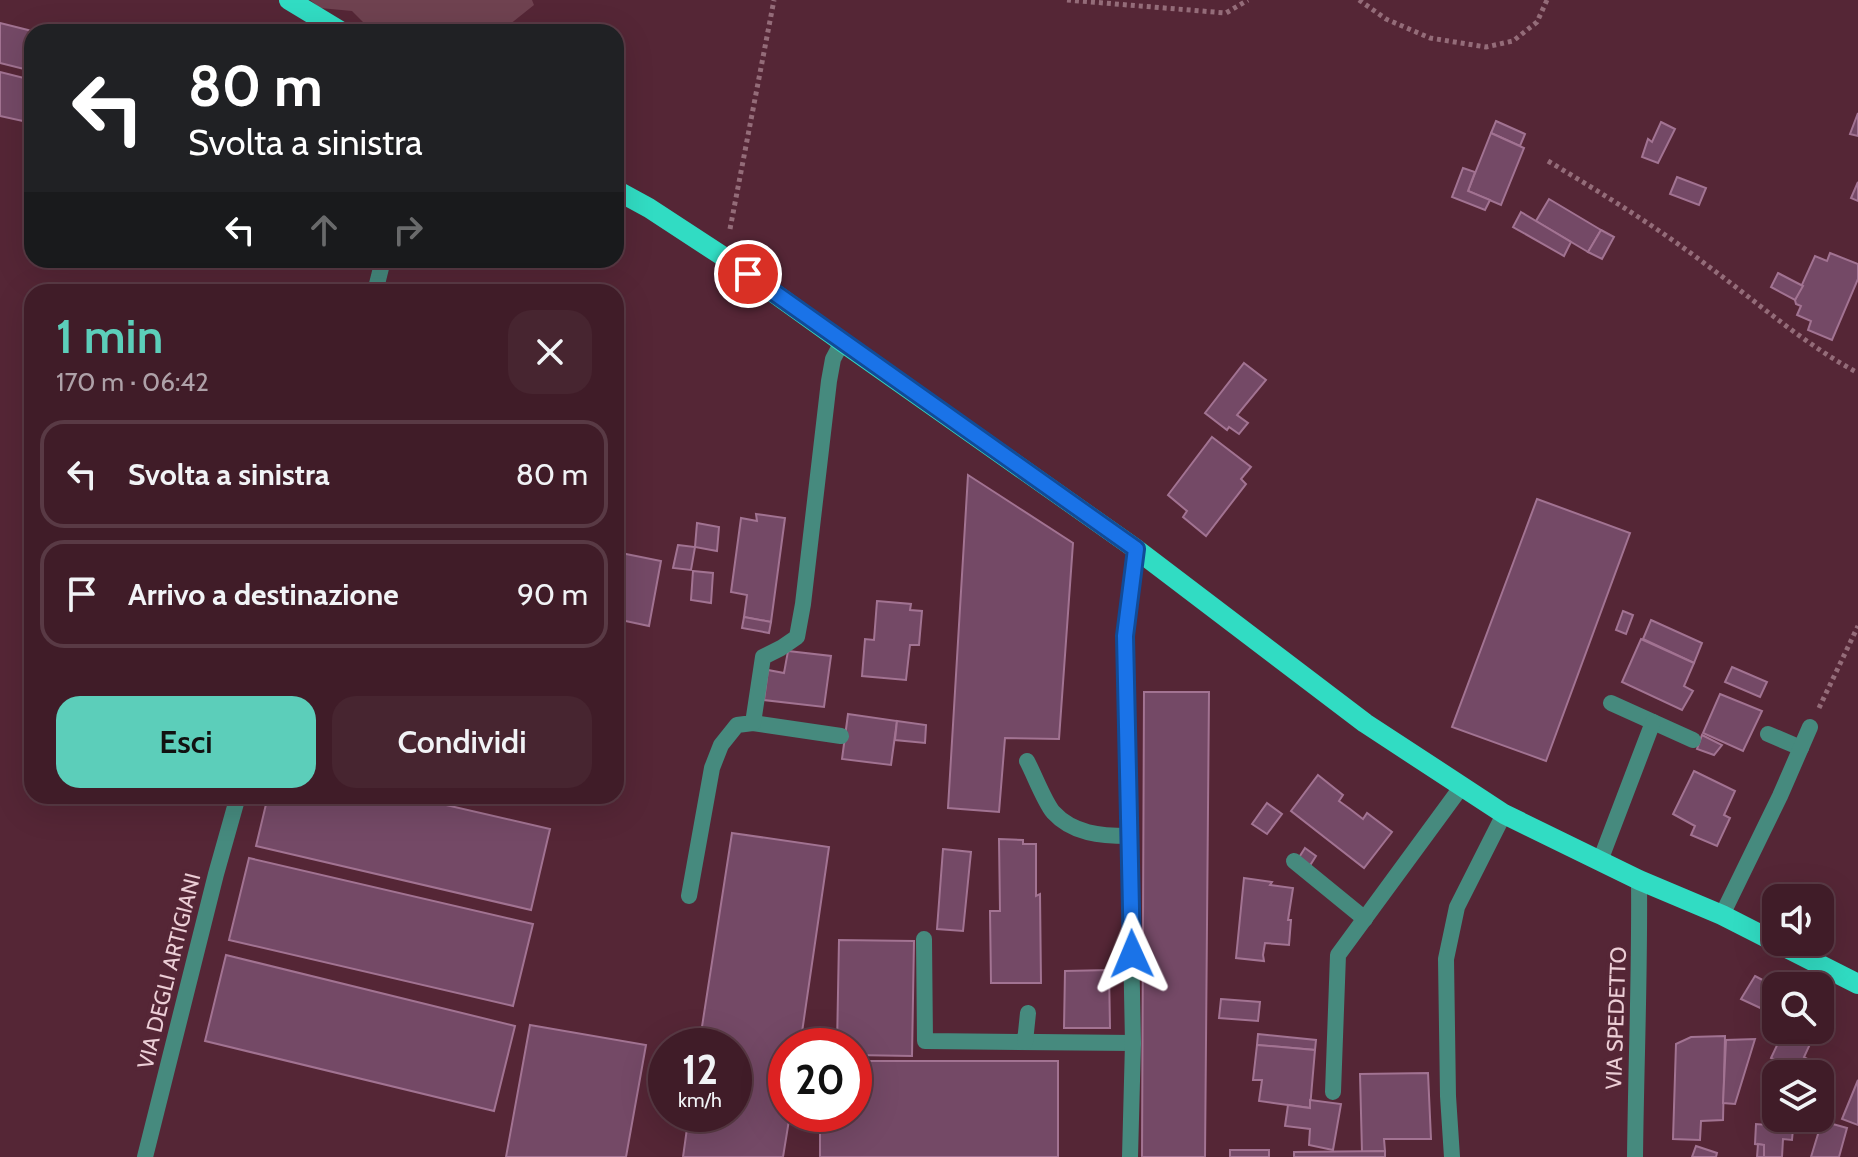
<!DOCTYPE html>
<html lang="it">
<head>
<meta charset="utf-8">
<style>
  body { margin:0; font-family:Cabin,sans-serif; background:#472530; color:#f1f3f6; height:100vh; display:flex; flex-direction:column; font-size:30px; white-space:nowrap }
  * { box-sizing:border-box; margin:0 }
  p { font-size:26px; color:#aea1a8 }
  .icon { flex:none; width:44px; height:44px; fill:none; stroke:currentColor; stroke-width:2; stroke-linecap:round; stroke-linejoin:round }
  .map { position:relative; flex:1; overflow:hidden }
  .sheet { position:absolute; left:24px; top:284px; width:600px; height:520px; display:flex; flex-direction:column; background:#401c28; border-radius:24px; box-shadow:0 8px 32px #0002,0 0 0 2px #593a45 }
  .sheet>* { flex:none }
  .hud { position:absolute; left:24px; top:24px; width:600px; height:244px; border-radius:24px; box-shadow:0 8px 32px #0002,0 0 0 2px #593a45; background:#202124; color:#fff; overflow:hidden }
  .tools { position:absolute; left:1762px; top:884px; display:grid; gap:16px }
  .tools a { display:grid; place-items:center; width:72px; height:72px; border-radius:16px; background:#401c28; box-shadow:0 8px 32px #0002,0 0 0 2px #593a45; font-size:40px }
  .speed { position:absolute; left:648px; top:1028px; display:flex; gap:16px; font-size:40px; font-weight:700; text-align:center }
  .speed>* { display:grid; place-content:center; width:104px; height:104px; border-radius:50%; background:#401c28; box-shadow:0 8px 32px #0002,0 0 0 2px #593a45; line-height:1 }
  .speed small { font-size:20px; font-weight:400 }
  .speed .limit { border:12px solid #d22; background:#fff; color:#111 }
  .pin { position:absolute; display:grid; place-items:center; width:68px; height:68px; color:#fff; margin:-34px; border:4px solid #fff; border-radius:50%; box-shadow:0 2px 8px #0007 }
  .me { position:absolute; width:88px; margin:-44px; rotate:359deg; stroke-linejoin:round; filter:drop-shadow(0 0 6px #0008) }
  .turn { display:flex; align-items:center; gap:28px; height:168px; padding:0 32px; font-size:36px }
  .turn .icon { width:104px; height:104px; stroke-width:2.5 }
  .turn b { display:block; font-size:56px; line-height:68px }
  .lanes { display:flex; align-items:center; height:76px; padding:0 32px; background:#0003; justify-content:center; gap:40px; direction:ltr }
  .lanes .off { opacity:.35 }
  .round { display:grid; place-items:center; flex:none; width:84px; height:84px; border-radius:24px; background:#472530 }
  .head { display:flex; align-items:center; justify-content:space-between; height:136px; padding:0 32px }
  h1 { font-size:48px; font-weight:600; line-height:60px; color:#5cceba }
  .button { display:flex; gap:16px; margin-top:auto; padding:16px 32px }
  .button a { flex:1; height:92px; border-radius:24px; background:#5cceba; color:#111; font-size:32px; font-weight:600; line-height:92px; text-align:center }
  .button a+a { background:#472530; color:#f1f3f6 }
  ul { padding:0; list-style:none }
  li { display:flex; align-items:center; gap:24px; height:108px; margin:0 16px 12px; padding:0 16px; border:4px solid #593a45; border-radius:24px }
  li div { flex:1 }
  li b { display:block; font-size:30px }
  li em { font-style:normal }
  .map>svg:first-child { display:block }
  .green { fill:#6f4250 }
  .building { fill:#744966; stroke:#a27392; stroke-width:2 }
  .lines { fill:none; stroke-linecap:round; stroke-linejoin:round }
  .path { stroke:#946c79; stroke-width:5; stroke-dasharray:4 4; stroke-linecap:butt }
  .service { stroke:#468a7e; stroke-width:16 }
  .minor { stroke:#468a7e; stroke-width:16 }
  .primary { stroke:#31dcc3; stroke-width:20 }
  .route-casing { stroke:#114b97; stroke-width:20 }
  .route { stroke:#1a73e8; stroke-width:14 }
  .labels { text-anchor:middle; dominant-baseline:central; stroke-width:8; stroke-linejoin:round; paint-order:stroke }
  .street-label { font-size:22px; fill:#ecced6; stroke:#552636 }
</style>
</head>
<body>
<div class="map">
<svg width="1858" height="1157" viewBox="0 0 1858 1157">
  <rect width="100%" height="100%" fill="#552636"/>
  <path class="green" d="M310 0H532L534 5 500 32H378L366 25 352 11 320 8Z"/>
  <g class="building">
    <path d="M0 23 36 32H32V71L0 63Z"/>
    <path d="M0 72 32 80V123L0 116Z"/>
    <path d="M1858 113V136L1850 134Z"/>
    <path d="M1496 121 1525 134 1520 146 1491 133Z"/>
    <path d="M1661 122 1675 129 1658 163 1642 157 1648 139 1652 142Z"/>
    <path d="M1491 133 1524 148 1501 205 1468 191Z"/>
    <path d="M1463 168 1475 172 1468 191 1490 200 1485 210 1452 197Z"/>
    <path d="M1677 177 1706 188 1699 205 1670 194Z"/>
    <path d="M1858 182V201L1851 198Z"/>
    <path d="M1549 199 1601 230 1588 252 1536 221Z"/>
    <path d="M1521 212 1571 242 1564 256 1513 227Z"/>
    <path d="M1601 230 1614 237 1602 259 1588 252Z"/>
    <path d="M1830 253 1858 264V279L1832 340 1808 330 1811 321 1797 315 1801 306 1796 304 1795 300 1815 256 1827 261Z"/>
    <path d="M1778 273 1803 286 1795 300 1771 287Z"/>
    <path d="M1244 363 1266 380 1237 415 1248 423 1239 434 1229 427 1227 430 1205 413Z"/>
    <path d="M1212 437 1251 467 1241 479 1246 484 1206 536 1183 517 1187 511 1168 495Z"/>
    <path d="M968 475 1073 543 1059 739 1005 738 999 812 948 808Z"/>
    <path d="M1537 499 1630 533 1546 761 1452 727Z"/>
    <path d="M756 514 785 518 771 622 744 617 747 595 731 592 741 518 757 521Z"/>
    <path d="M697 523 719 527 717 551 695 547Z"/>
    <path d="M678 545 695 547 691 570 673 568Z"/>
    <path d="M621 553 661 561 649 626 616 619V580Z"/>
    <path d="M693 571 713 573 711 603 691 600Z"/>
    <path d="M877 601 911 604 910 610 922 611 919 645H910L906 680 862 676 865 639 874 640Z"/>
    <path d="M1623 611 1633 615 1626 634 1616 630Z"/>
    <path d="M744 617 771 622 769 633 742 628Z"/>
    <path d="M1651 620 1702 643 1694 663 1643 639Z"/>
    <path d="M1641 639 1694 663 1684 686 1693 691 1682 710 1622 682Z"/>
    <path d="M788 651 831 656 824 707 764 700 768 670 784 673Z"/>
    <path d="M1732 667 1767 682 1760 697 1725 682Z"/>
    <path d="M1144 692H1209L1205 1157H1142Z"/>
    <path d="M1720 694 1762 711 1743 751 1703 733Z"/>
    <path d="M848 714 897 721 891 765 842 759Z"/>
    <path d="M897 721 926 725 925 743 895 740Z"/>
    <path d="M1702 735 1722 745 1714 755 1697 749Z"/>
    <path d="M1694 771 1735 791 1724 815 1730 818 1717 846 1691 835 1695 826 1673 814Z"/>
    <path d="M1318 775 1343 795 1339 801 1350 809 1363 819 1367 813 1392 832 1364 868 1291 811Z"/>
    <path d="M268 796H407L550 829 531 910 256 846Z"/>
    <path d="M1267 803 1282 814 1267 834 1252 824Z"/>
    <path d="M732 833 829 847 800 1046H786V1114H790L783 1157H683L689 1114H734V1046H699Z"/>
    <path d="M999 839 1023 840V844H1036V896L1040 894 1041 983H991L990 911H1000Z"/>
    <path d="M1305 848 1316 856 1309 867 1298 859Z"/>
    <path d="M943 849 971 852 963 931 937 929Z"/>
    <path d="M249 858 533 924 513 1006 229 940Z"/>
    <path d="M1244 878 1272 882 1270 885 1293 888 1288 920H1291L1289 945 1265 943 1263 955 1264 961 1236 958Z"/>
    <path d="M839 940 914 941 912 1056 854 1055V1046H837Z"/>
    <path d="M226 955 515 1026 494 1111 205 1041Z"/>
    <path d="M1109 970 1110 1028H1064L1065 971Z"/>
    <path d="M1755 976 1776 987 1769 1012 1741 999Z"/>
    <path d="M1221 999 1260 1002 1258 1021 1219 1018Z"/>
    <path d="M530 1025 646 1045 626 1157H506Z"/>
    <path d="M1788 1030H1811L1816 1032 1811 1042 1795 1034 1791 1043 1783 1040Z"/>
    <path d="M1258 1034 1316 1040 1315 1050 1257 1045Z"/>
    <path d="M1795 1034 1811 1042 1804 1057 1813 1062 1807 1074H1779L1783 1063 1771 1058 1780 1039 1791 1043Z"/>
    <path d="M1725 1036 1723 1120 1701 1121 1700 1140 1673 1139 1676 1044 1691 1037Z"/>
    <path d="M1755 1039 1735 1104 1723 1103 1726 1040Z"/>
    <path d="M1257 1045 1315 1050 1310 1108 1259 1101 1262 1080H1253Z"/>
    <path d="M854 1061H1058V1157H820V1114H854Z"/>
    <path d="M1428 1073 1431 1139H1384L1385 1151 1362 1152 1360 1074Z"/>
    <path d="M1776 1080V1118H1794L1792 1140 1783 1139 1782 1157H1764V1145L1755 1144 1756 1124 1768 1125 1771 1093Z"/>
    <path d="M1858 1080V1125L1842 1119Z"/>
    <path d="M1310 1100 1341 1104 1333 1150 1309 1145 1310 1129 1285 1126 1288 1105 1310 1108Z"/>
    <path d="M1822 1121 1847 1128 1839 1157H1811Z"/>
    <path d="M1758 1144 1764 1145V1157H1757Z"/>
    <path d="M1696 1146 1717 1153 1716 1157H1692Z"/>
    <rect x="1230" y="1150" width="39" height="7"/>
    <path d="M1385 1151V1157H1294V1152Z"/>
  </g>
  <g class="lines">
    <g class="path">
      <path d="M1067 0 1226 13 1248 0"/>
      <path d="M1359 0 1386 19 1430 38 1486 47 1513 41 1537 22 1547 0"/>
      <path d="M1548 161C1603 194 1657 227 1708 266 1757 302 1804 344 1858 373"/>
      <path d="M730 229 774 0"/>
      <path d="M1819 708 1858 626"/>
    </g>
    <g class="service">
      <path d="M375 292 383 260"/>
      <path d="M1611 703 1693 740"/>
      <path d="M753 723 841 736"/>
      <path d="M1768 734 1801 748"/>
      <path d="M1027 761C1034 774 1044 801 1053 812 1073 834 1101 836 1129 836"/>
      <path d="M1294 861 1365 919"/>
      <path d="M1600 861 1653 722"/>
      <path d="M689 896 712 768 721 745 737 725 753 723 763 657 781 648 797 637 803 604 829 381 833 359 842 342"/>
      <path d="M1722 915 1780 796 1810 727"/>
      <path d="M924 939 925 1041 1133 1043"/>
      <path d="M1025 1042 1028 1013"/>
      <path d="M1333 1092 1338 955 1462 786"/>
      <path d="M145 1157 216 874 238 796"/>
      <path d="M1130 1157 1133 1043 1125 636 1136 549"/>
      <path d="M1452 1157 1448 1096 1446 959 1457 907 1504 814"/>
    </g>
    <path class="minor" d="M1635 1157C1636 1065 1640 973 1639 880"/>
    <g class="primary">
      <path d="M289 0 342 32"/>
      <path d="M616 190 649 208 724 257 842 342 1136 549 1365 723 1504 814 1639 880 1722 915 1858 984"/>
    </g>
  </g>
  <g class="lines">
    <g class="route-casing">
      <path id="route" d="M748 274 1136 549 1125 636 1132 954"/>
    </g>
    <use href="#route" class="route"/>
  </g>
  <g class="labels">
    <g class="street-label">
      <text transform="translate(169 971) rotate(-76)">VIA DEGLI ARTIGIANI</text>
      <text transform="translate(1616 1018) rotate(-88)">VIA SPEDETTO</text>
    </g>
  </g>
</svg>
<div class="tools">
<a><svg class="icon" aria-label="sound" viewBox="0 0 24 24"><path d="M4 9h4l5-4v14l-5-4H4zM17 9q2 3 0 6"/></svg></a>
<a><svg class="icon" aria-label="search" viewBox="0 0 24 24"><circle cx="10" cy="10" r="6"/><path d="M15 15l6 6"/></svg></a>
<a><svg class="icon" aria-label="layers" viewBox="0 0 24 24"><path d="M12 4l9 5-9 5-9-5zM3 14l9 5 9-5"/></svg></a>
</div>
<div class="speed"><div>12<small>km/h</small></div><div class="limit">20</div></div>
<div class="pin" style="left:748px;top:274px;background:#d93025"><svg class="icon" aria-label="arrive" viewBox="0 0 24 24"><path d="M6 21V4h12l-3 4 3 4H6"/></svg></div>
<svg class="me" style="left:1132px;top:954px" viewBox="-20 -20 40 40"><path d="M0-17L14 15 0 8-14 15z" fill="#1a73e8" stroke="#fff" stroke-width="4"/></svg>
<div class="hud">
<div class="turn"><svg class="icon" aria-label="left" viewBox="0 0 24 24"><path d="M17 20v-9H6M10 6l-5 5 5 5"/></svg><div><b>80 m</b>Svolta a sinistra</div></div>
<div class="lanes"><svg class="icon" aria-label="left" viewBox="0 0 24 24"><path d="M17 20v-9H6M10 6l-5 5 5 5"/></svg><svg class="icon off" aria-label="ahead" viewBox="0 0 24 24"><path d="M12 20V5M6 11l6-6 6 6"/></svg><svg class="icon off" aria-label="right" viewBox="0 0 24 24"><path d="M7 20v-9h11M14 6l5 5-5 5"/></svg></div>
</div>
<section class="sheet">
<div class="head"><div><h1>1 min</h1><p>170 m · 06:42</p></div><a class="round"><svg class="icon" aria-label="close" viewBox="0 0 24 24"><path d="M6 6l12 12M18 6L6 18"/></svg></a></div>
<ul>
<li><svg class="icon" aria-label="left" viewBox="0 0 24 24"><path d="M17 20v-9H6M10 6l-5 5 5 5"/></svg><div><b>Svolta a sinistra</b></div><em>80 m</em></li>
<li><svg class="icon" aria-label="arrive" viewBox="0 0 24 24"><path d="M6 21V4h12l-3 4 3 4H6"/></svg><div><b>Arrivo a destinazione</b></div><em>90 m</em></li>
</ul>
<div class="button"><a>Esci</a><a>Condividi</a></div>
</section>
</div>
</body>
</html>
